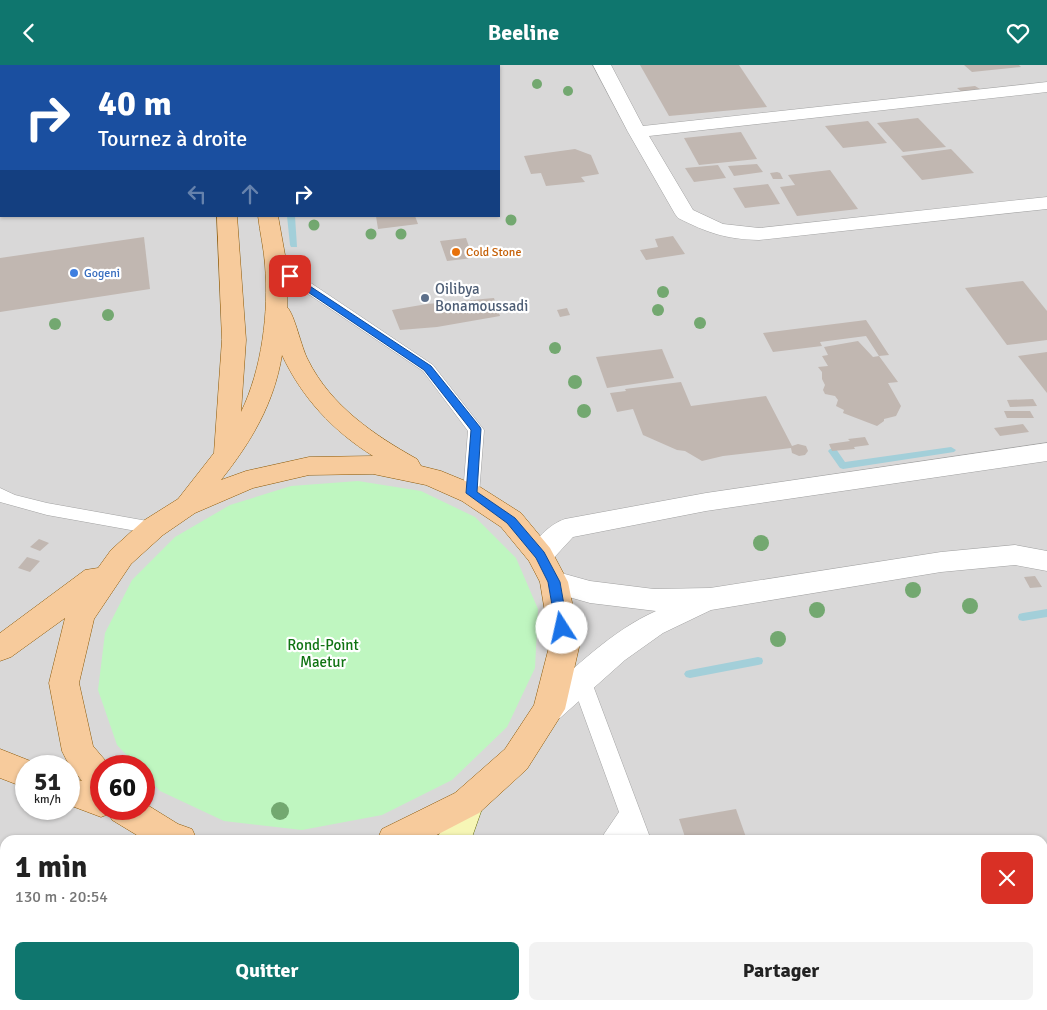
<!DOCTYPE html>
<html lang="fr">
<head>
<meta charset="utf-8">
<style>
  body { margin:0; font-family:Signika,sans-serif; background:#f2f2f2; color:#222; height:100vh; display:flex; flex-direction:column; font-size:19px; white-space:nowrap }
  * { box-sizing:border-box; margin:0 }
  p { font-size:16px; color:#767676 }
  .icon { flex:none; width:28px; height:28px; fill:none; stroke:currentColor; stroke-width:2; stroke-linecap:round; stroke-linejoin:round }
  .map { position:relative; flex:1; overflow:hidden }
  .sheet { position:absolute; left:0px; top:770px; width:1048px; height:175px; display:flex; flex-direction:column; background:#fff; border-radius:15px 15px 0 0; box-shadow:0 1px 4px #0004 }
  .sheet>* { flex:none }
  .guide { position:absolute; left:0px; top:0px; width:500px; height:152px; box-shadow:0 1px 4px #0004; background:#1a4fa0; color:#fff; overflow:hidden }
  .speed { position:absolute; left:15px; top:690px; display:flex; gap:10px; font-size:25px; font-weight:700; text-align:center }
  .speed>* { display:grid; place-content:center; width:65px; height:65px; border-radius:50%; background:#fff; box-shadow:0 1px 4px #0004; line-height:1 }
  .speed small { font-size:12px; font-weight:400 }
  .speed .limit { border:8px solid #d22; background:#fff; color:#111 }
  .pin { position:absolute; display:grid; place-items:center; width:42px; height:42px; color:#fff; margin:-21px; border-radius:10px; box-shadow:0 2px 8px #0006 }
  .me { position:absolute; width:55px; margin:-28px; rotate:350deg; stroke-linejoin:round; filter:drop-shadow(0 0 4px #0008) }
  .turn { display:flex; align-items:center; gap:18px; height:105px; padding:0 15px; font-size:22px }
  .turn .icon { width:65px; height:65px; stroke-width:2.5 }
  .turn b { display:block; font-size:35px; line-height:42px }
  .lanes { display:flex; align-items:center; height:48px; padding:0 15px; background:#0003; justify-content:center; gap:25px; direction:ltr }
  .lanes .off { opacity:.35 }
  .round { display:grid; place-items:center; flex:none; width:52px; height:52px; border-radius:8px; background:#f2f2f2 }
  .summary { display:flex; align-items:center; justify-content:space-between; height:85px; padding:0 15px }
  h1 { font-size:30px; font-weight:700; line-height:38px }
  .primary-button { display:flex; gap:10px; margin-top:auto; padding:10px 15px }
  .primary-button a { flex:1; height:58px; border-radius:8px; background:#0f766e; color:#fff; font-size:20px; font-weight:700; line-height:58px; text-align:center }
  .primary-button a+a { background:#f2f2f2; color:#222 }
  header { display:flex; justify-content:space-between; align-items:center; height:65px; padding:0 15px; background:#0f766e; color:#fff; font-size:22px; font-weight:700 }
  .map>svg:first-child { display:block }
  .residential { fill:#d9d8d8; fill-rule:evenodd }
  .park { fill:#bff6c0 }
  .lines { fill:none; stroke-linecap:round; stroke-linejoin:round }
  .stream { fill:#a3cfd9; fill-rule:evenodd }
  .building { fill:#c1b7b1 }
  .lane-casing { stroke:#a2a2a2; stroke-width:1 }
  .street-casing { stroke:#a2a2a2; stroke-width:1 }
  .secondary-casing { stroke:#666b0a; stroke-width:1 }
  .primary-casing { stroke:#8c5907; stroke-width:1 }
  .lane { fill:#fff; fill-rule:evenodd }
  .street { fill:#fff; fill-rule:evenodd }
  .secondary { fill:#f6f6b6; fill-rule:evenodd }
  .primary { fill:#f7cb9c; fill-rule:evenodd }
  .tree { fill:#73a870 }
  .route { fill:#1a73e8; stroke:#114b97 }
  .food-dot { fill:#e8710a; stroke:#fff; stroke-width:2 }
  .shop-dot { fill:#3f7fe0; stroke:#fff; stroke-width:2 }
  .service-dot { fill:#5c6f8a; stroke:#fff; stroke-width:2 }
  .labels { text-anchor:middle; dominant-baseline:central; stroke-width:4.5; stroke-linejoin:round; paint-order:stroke }
  .far-food-label { font-size:12px; fill:#c56008; stroke:#fff; text-anchor:start }
  .far-shop-label { font-size:12px; fill:#366cbe; stroke:#fff; text-anchor:start }
  .service-label { font-size:15px; fill:#4e5e75; stroke:#fff; text-anchor:start }
  .park-label { font-size:15px; fill:#107313; stroke:#fff }
</style>
</head>
<body>
<header><svg class="icon" aria-label="back" viewBox="0 0 24 24"><path d="M15 5l-7 7 7 7"/></svg>Beeline<svg class="icon" aria-label="heart" viewBox="0 0 24 24"><path d="M12 20l-8-8c-3-5 5-10 8-4 3-6 11-1 8 4z"/></svg></header>
<div class="map">
<svg width="1047" height="945" viewBox="0 0 1047 945">
  <rect width="100%" height="100%" fill="#ece8e1"/>
  <path class="residential" d="M0 0H1047V945H0ZM1 1H499V151H1ZM26 701H69V744H26ZM101 701H144V744H101ZM5 775H1042V940H5Z"/>
  <path class="park" d="M358 416 421 426 475 452 516 493 538 544 535 603 507 662 452 715 382 750 302 765 224 756 160 726 144 709V701H137L117 680 98 625 105 568 132 515 175 472 230 440 291 421Z"/>
  <g class="lines">
    <g class="stream">
      <path d="M287 151H295L297 182H291L290 180Z"/>
      <path d="M951 382 956 385 954 387 843 404 840 403 828 386 830 384H836L845 397Z"/>
      <path d="M1047 544V552L1023 556 1019 555 1018 552 1019 549 1023 548Z"/>
      <path d="M758 592 762 593 763 596 762 599 758 600 690 613 686 612 684 609 686 606 690 605Z"/>
      <path d="M0 784 5 786V800L0 798Z"/>
      <path d="M191 940H209L211 945H193Z"/>
    </g>
  </g>
  <g class="building">
    <path d="M640 0H739L767 42 669 51Z"/>
    <path d="M964 0H1019L1021 2 972 7Z"/>
    <path d="M975 21 980 24 962 27 957 23Z"/>
    <path d="M918 53 946 82 903 87 877 58Z"/>
    <path d="M868 56 887 78 843 83 825 61Z"/>
    <path d="M741 67 757 94 699 100 684 73Z"/>
    <path d="M575 84 591 90 599 109 581 112 585 117 546 121 541 108 531 109 524 91Z"/>
    <path d="M951 84 974 108 922 115 901 91Z"/>
    <path d="M757 99 763 107 734 111 728 101Z"/>
    <path d="M718 100 726 113 694 117 685 103Z"/>
    <path d="M830 105 858 144 797 151 780 122 795 120 788 110Z"/>
    <path d="M777 107 780 108 783 114H773L770 108Z"/>
    <path d="M768 119 780 139 745 143 733 123Z"/>
    <path d="M376 151H415L418 159 378 164Z"/>
    <path d="M673 171 685 189 646 195 640 185 658 182 655 174Z"/>
    <path d="M144 172 150 224 0 247V193Z"/>
    <path d="M466 173 473 193 447 196 440 176Z"/>
    <path d="M1023 216 1047 246V275L1007 280 965 223Z"/>
    <path d="M494 233 500 251 437 262 400 265 392 245 427 239Z"/>
    <path d="M567 243 570 250 560 252 557 245Z"/>
    <path d="M866 255 889 290 879 291 866 271 820 277 822 281 773 287 763 268Z"/>
    <path d="M858 276 873 292 879 291 898 317 888 318 901 341 896 351 884 354V356L877 361 843 348 844 345 836 341 838 335 835 331 825 329 823 325 825 320 822 314V307L818 302 828 301 822 291 828 290 824 282Z"/>
    <path d="M662 284 674 313 607 323 596 292Z"/>
    <path d="M1047 287V328L1018 291Z"/>
    <path d="M681 317 691 341 766 331 792 381 798 379 806 381 808 386 805 390 799 391 792 388 791 383 723 391 702 396 685 386 677 385 643 370 633 344 617 347 610 328 626 326 625 324Z"/>
    <path d="M1033 334 1037 341 1010 342 1007 335Z"/>
    <path d="M1004 346H1030L1034 353H1007Z"/>
    <path d="M1023 359 1029 367 1000 371 994 363Z"/>
    <path d="M865 372 869 380 854 382 855 384 832 386 829 379 850 376 848 374Z"/>
    <path d="M39 474 49 478 40 486 30 482Z"/>
    <path d="M27 492 40 496 30 507 18 503Z"/>
    <path d="M1035 511 1042 522 1030 523 1024 512Z"/>
    <path d="M736 744 747 775H686L679 754Z"/>
    <path d="M608 940H668L669 945H610Z"/>
    <path d="M797 940H814L816 945H799Z"/>
  </g>
  <g class="lines">
    <g class="lane-casing">
      <g id="lane">
        <path d="M276 197 281 198 433 300 484 365 479 429 477 433 471 435 465 433 463 429 468 366 423 306 271 204 269 201Z"/>
        <path d="M0 423 15 430 47 438 153 457 159 459 162 463 159 467 153 469 47 450 0 437Z"/>
        <path d="M581 607 588 609 591 615 651 775H629L627 770 624 775H600L619 747 571 615 574 609Z"/>
        <path d="M554 940H578L579 945H555Z"/>
        <path d="M680 940H704L706 945H682Z"/>
      </g>
    </g>
    <g class="street-casing">
      <g id="street">
        <path d="M593 0H611L643 61 1047 17V27L649 71 693 145 723 159 759 163 1047 132V144L759 175C725 174 708 168 678 153L675 149 628 67Z"/>
        <path d="M1047 378V396L706 446 573 472 550 497 540 500 530 497 526 490C534 476 549 459 565 454L706 428Z"/>
        <path d="M1015 480 1047 486V506L1015 500 941 507 711 545 663 568 625 595 560 653 549 657 538 653 533 644 538 635C575 603 611 566 656 546L590 538 544 525 540 517 544 509 554 506 590 516 654 524 710 523 941 487Z"/>
      </g>
    </g>
    <g class="secondary-casing">
      <g id="secondary">
        <path d="M467 723 479 728 484 738 471 775H437L455 728Z"/>
        <path d="M284 940H322L324 945H286Z"/>
        <rect x="396" y="940" width="38" height="5"/>
      </g>
    </g>
    <g class="primary-casing">
      <g id="primary">
        <path d="M202 0H220V1H203Z"/>
        <path d="M237 0H255L256 1H238Z"/>
        <path d="M217 151H237L246 275 241 347C262 304 269 247 265 200 264 184 260 168 258 151H278L287 201V242C295 250 301 282 308 295 331 341 374 370 417 394L421 401 441 406 480 422 521 448 550 483 568 517 580 578 565 644 527 704 479 748 427 775H377L382 764 455 728 505 684 534 640 550 578 540 517 529 496 501 462 462 436 426 420 373 409 309 410 253 423 195 448 163 470 131 499 94 554 79 618 93 681 110 701H101V744H144V738L178 759 192 764 197 775H145L112 755 109 749 101 752 69 740V712L82 716 67 696 62 686 49 618 65 553 11 592 0 596V568L85 505 98 503 111 485 143 456 178 434 214 388 222 275ZM282 290C302 333 333 366 373 391L309 392 246 406 221 415C251 377 274 339 282 290Z"/>
        <path d="M0 684 38 699 39 701H26V723L0 713Z"/>
      </g>
    </g>
    <use href="#lane" class="lane"/>
    <use href="#street" class="street"/>
    <use href="#secondary" class="secondary"/>
    <use href="#primary" class="primary"/>
  </g>
  <g class="tree">
    <circle cx="537" cy="19" r="5"/>
    <circle cx="568" cy="26" r="5"/>
    <circle cx="511" cy="155" r="5.5"/>
    <circle cx="314" cy="160" r="5.5"/>
    <circle cx="371" cy="169" r="5.5"/>
    <circle cx="401" cy="169" r="5.5"/>
    <circle cx="663" cy="227" r="6"/>
    <circle cx="658" cy="245" r="6"/>
    <circle cx="108" cy="250" r="6"/>
    <circle cx="700" cy="258" r="6"/>
    <circle cx="55" cy="259" r="6"/>
    <circle cx="555" cy="283" r="6"/>
    <circle cx="575" cy="317" r="7"/>
    <circle cx="584" cy="346" r="7"/>
    <circle cx="761" cy="478" r="8"/>
    <circle cx="913" cy="525" r="8"/>
    <circle cx="970" cy="541" r="8"/>
    <circle cx="817" cy="545" r="8"/>
    <circle cx="778" cy="574" r="8"/>
    <circle cx="280" cy="746" r="9"/>
  </g>
  <path class="route" d="M290 208 431 301 480 362 481 364 477 427 515 453 544 487 560 517 568 563 567 566H558L556 563 548 517 536 493 507 458 466 428 471 365 424 305 287 213V209Z"/>
  <circle class="food-dot" cx="456" cy="187" r="5"/>
  <circle class="shop-dot" cx="74" cy="208" r="5"/>
  <circle class="service-dot" cx="425" cy="233" r="5"/>
  <g class="labels">
    <g class="far-food-label">
      <text x="466" y="187">Cold Stone</text>
    </g>
    <g class="far-shop-label">
      <text x="84" y="208">Gogeni</text>
    </g>
    <g class="service-label">
      <text x="435" y="224">Oilibya<tspan x="435" dy="17">Bonamoussadi</tspan></text>
    </g>
    <g class="park-label">
      <text x="323" y="580">Rond-Point<tspan x="323" dy="17">Maetur</tspan></text>
    </g>
  </g>
</svg>
<div class="speed"><div>51<small>km/h</small></div><div class="limit">60</div></div>
<div class="pin" style="left:290px;top:211px;background:#d93025"><svg class="icon" aria-label="arrive" viewBox="0 0 24 24"><path d="M6 21V4h12l-3 4 3 4H6"/></svg></div>
<svg class="me" style="left:562px;top:563px" viewBox="-20 -20 40 40"><circle r="19" fill="#fff"/><path d="M0-13L10 11 0 6-10 11z" fill="#1a73e8"/></svg>
<div class="guide">
<div class="turn"><svg class="icon" aria-label="right" viewBox="0 0 24 24"><path d="M7 20v-9h11M14 6l5 5-5 5"/></svg><div><b>40 m</b>Tournez à droite</div></div>
<div class="lanes"><svg class="icon off" aria-label="left" viewBox="0 0 24 24"><path d="M17 20v-9H6M10 6l-5 5 5 5"/></svg><svg class="icon off" aria-label="ahead" viewBox="0 0 24 24"><path d="M12 20V5M6 11l6-6 6 6"/></svg><svg class="icon" aria-label="right" viewBox="0 0 24 24"><path d="M7 20v-9h11M14 6l5 5-5 5"/></svg></div>
</div>
<section class="sheet">
<div class="summary"><div><h1>1 min</h1><p>130 m · 20:54</p></div><a class="round" style="background:#d93025;color:#fff"><svg class="icon" aria-label="close" viewBox="0 0 24 24"><path d="M6 6l12 12M18 6L6 18"/></svg></a></div>
<div class="primary-button"><a>Quitter</a><a>Partager</a></div>
</section>
</div>
</body>
</html>
